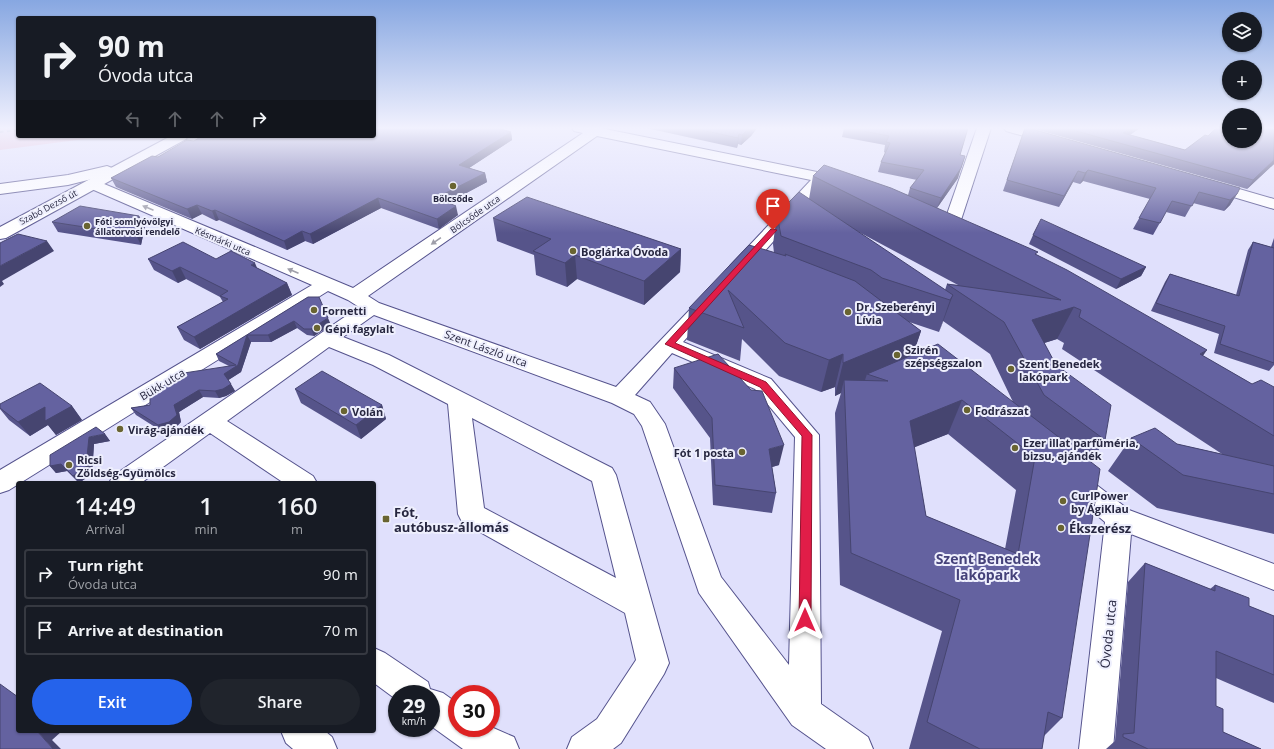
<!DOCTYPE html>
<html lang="en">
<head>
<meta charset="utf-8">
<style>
  body { margin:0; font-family:"Open Sans",sans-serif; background:#20242c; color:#f1f3f6; height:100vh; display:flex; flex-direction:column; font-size:15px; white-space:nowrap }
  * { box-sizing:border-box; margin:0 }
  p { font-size:13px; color:#9ea1a6 }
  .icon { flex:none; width:22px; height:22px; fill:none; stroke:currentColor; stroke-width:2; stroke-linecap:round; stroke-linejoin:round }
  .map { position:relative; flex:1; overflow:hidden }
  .drawer { position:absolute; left:16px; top:481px; width:360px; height:252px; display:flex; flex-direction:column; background:#171b24; border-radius:4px; box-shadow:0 1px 3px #0004 }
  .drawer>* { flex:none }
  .hud { position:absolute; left:16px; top:16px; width:360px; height:122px; border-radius:4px; box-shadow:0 1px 3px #0004; background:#171b24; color:#f1f3f6; overflow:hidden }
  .controls { position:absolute; left:1222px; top:12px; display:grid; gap:8px }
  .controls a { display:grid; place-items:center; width:40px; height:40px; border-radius:50%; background:#171b24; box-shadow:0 1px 3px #0004; font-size:20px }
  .speed { position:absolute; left:388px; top:685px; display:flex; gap:8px; font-size:20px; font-weight:700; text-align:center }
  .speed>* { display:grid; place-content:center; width:52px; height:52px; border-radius:50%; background:#171b24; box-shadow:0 1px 3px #0004; line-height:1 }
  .speed small { font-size:10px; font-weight:400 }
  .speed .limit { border:6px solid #d22; background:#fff; color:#111 }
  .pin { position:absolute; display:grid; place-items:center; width:34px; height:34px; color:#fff; margin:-41px -17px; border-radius:50% 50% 50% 0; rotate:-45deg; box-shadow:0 0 4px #0007 }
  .pin .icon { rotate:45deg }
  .me { position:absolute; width:44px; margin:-22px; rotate:0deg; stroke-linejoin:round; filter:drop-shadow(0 0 3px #0008) }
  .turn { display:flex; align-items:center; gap:14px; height:84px; padding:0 16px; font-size:18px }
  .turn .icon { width:52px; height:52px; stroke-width:2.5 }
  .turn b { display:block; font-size:28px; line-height:34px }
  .lanes { display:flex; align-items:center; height:38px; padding:0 16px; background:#0003; justify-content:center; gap:20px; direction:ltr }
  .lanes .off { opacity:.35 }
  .eta { display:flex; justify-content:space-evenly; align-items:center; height:68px; text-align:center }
  .eta b { font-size:24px; font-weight:600; line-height:28px }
  .cta { display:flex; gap:8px; margin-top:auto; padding:8px 16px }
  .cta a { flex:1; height:46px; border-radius:24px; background:#2563eb; color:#fff; font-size:16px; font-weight:600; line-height:46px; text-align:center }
  .cta a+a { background:#20242c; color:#f1f3f6 }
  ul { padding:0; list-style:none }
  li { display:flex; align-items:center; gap:12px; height:50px; margin:0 8px 6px; padding:0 8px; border:2px solid #363941; border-radius:4px }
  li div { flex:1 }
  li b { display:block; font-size:15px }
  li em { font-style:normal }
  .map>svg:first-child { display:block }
  .green { fill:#e4b5d0 }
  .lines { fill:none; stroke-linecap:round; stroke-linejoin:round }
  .minor-casing { stroke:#55538d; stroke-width:2 }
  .major-casing { stroke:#55538d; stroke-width:2 }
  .minor { fill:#fff; fill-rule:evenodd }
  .major { fill:#fff; fill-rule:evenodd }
  .rail { stroke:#65657f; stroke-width:2; stroke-dasharray:3.5 3.5; stroke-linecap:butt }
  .wall { fill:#56548a; fill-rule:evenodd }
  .shaded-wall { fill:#464570 }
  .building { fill:#6462a0; stroke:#464570; fill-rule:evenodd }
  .oneway { fill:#9e9ea9 }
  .route { fill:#e11d48; stroke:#92132f }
  .poi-dot { fill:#696431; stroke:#eeeffd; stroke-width:1.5 }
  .labels { text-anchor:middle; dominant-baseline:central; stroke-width:4; stroke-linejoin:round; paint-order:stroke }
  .far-poi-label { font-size:9px; font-weight:bold; fill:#272740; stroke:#eeeffd }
  .far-street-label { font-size:9px; fill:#272740; stroke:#eeeffd }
  .poi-label { font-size:11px; font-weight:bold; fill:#272740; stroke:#eeeffd; text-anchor:start }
  .street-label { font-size:11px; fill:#272740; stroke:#eeeffd }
  .near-poi-label { font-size:13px; font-weight:bold; fill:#272740; stroke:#eeeffd; text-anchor:start }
  .near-street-label { font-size:13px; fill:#272740; stroke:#eeeffd }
  .near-neighbourhood-label { font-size:14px; font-weight:bold; fill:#45427a; stroke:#eeeffd }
</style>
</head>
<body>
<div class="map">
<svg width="1274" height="749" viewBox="0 0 1274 749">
  <rect width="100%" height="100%" fill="#e0e0fc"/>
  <path class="green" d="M0 128H18V136H108L0 150Z"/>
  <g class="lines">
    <g class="minor-casing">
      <g id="minor">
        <path d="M572 128H600L822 173 847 181 850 184 847 187 842 189 825 184 744 274 737 276 730 274 728 270 730 266 811 180 597 136 368 296 379 303 616 387 702 297 709 295 716 297 719 301 716 305 683 342 771 379 819 435 821 704 868 737 873 749H826L792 725 699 593 642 426 634 414 612 403 374 315 343 337 389 355 612 468 616 475 669 663 664 674 621 743 613 749H567L572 737 597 719 636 660 625 613 462 522 458 514 448 404 373 365 329 347 227 421 313 476 317 483H284L210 433 141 483H109L113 476 359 307 348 300 328 291 9 490 0 493V470L312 285 87 187 84 184 87 181H97L353 288 583 133 574 131ZM672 353 755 389 795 437 789 665 721 577 665 424 650 402 635 395ZM472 418 592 481 616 578 484 508Z"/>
        <path d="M977 128H991L961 220 959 224 953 225 947 224 945 220Z"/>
        <path d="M1004 128H1026L1057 137 1059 140 1057 143 1052 144 1006 131Z"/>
        <path d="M107 166 112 168 115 171 112 174 68 185 0 194V184L68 175Z"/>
        <path d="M1208 180 1274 199V209L1203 188 1200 185 1203 182Z"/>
        <path d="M1072 470 1081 473 1129 510 1274 564V590L1131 534 1113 749H1079L1105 522 1063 487 1059 480 1063 473Z"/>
        <path d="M374 648 385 653 428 682 430 689 443 693 457 703V728L491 727 514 737 519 749H463L431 726V694H397V700L374 683Z"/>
        <path d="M281 731H325L332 737 337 749H293L286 743Z"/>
      </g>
    </g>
    <g class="major-casing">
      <path id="major" d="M171 136H188L186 139 6 238 0 239V227Z"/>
    </g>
    <use href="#minor" class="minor"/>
    <use href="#major" class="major"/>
    <path class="rail" d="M0 132 18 130"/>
  </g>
  <g class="wall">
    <path d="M646 128H757L751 136 741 145 738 144 737 148Z"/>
    <path d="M844 128H968L960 155 958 178 937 208 1037 255 1203 356 1252 384 1274 387V534L1157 508 1108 471 1131 438 1177 444 1222 454 1062 349 1064 343 1057 339 1044 343 1056 365 1105 440 1091 462 1062 718 1044 736 1042 749H909L942 631 840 585 835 413 841 393 835 396V387L821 392 779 376 742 339 740 361 687 340 689 308 774 253 773 244 777 214 809 199 813 176 908 195 910 188 917 180 878 172 881 162 885 153 884 152 885 145 842 137ZM855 230 958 285 947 284 945 290ZM943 321 990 354 1013 402 913 354 921 331 909 322 939 332ZM948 434 1016 490 1005 549 926 516 914 447Z"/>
    <path d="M1025 128 1237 194 1230 205 1224 211 1193 203 1185 217 1166 212 1153 235 1133 229 1150 199 1083 181 1080 184 1073 182 1059 207 1003 191Z"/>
    <path d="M1031 128H1140L1130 135 1185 150 1274 164 1247 189Z"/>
    <path d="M511 132 512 140 469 168 485 173 487 182 448 203 458 215 439 229 381 208 313 244 305 241 287 250 219 220 216 221 202 214 192 219 116 187 111 178 194 141Z"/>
    <path d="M493 218 681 249 680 272 644 305 577 279 567 287 536 275 534 255 497 241Z"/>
    <path d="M52 222 145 226 141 245 58 232Z"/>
    <path d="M1033 235 1146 267 1141 276 1116 289 1029 244Z"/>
    <path d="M1274 238V365L1269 371 1214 353 1219 334 1151 311 1165 282 1170 274 1236 295 1248 250 1253 242 1271 247Z"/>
    <path d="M148 259H216L257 268 287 283 292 295 200 349 184 340 177 327 223 302 220 297 186 279 178 283 154 270Z"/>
    <path d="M308 297 331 325 314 336 307 335 297 328 271 342H251L241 372 228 380 235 391 226 396 219 398 203 397 179 412 181 422 174 429 163 432 136 415 131 408 150 405 229 366 219 361 216 354Z"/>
    <path d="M674 368 779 465 772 467 776 493 772 513 713 505 710 438 673 388Z"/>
    <path d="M295 389 382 405 386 419 361 439 301 403Z"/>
    <path d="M0 404 72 406 82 420 56 435 48 425 30 436 9 420 0 409Z"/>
    <path d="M105 434 110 441 94 444 92 474 79 483 67 471 56 473 50 466Z"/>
    <path d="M1145 563 1210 589 1215 585 1249 606 1274 616V703L1216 678V706L1223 732 1261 749H1106L1115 741 1128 582Z"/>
  </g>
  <g class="shaded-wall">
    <path d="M749 128H757L751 136 741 145 742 135Z"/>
    <path d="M1130 128H1140L1119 141 1123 133Z"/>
    <path d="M511 132 512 140 460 174 459 165Z"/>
    <path d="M739 134 738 144 737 148 738 138Z"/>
    <path d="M965 156 958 178 937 208 941 198Z"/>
    <path d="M1274 160V164L1247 189 1253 180Z"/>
    <path d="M1088 170 1083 181 1080 184 1085 173Z"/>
    <path d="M1078 171 1073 182 1059 207 1064 196Z"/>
    <path d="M485 173 487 182 438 208 436 198Z"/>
    <path d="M1237 194 1230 205 1224 211 1230 200Z"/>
    <path d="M378 198 381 208 313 244 310 234Z"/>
    <path d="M197 205 202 214 192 219 187 209Z"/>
    <path d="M456 206 458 215 439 229 437 219Z"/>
    <path d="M215 210 219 220 216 221 212 211Z"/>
    <path d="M139 216 145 226 141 245 136 235Z"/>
    <path d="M302 231 305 241 287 250 284 241Z"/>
    <path d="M47 241 54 251 2 281 4 284 0 287V266Z"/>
    <path d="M681 249 680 272 644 305V281Z"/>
    <path d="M575 255 577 279 567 287 565 263Z"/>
    <path d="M255 263 260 275 251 265Z"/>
    <path d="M180 267 186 279 178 283 172 271Z"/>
    <path d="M1146 267 1141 276 1116 289 1121 279Z"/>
    <path d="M287 283 292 295 200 349 194 337Z"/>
    <path d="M953 295 941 327 939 332 950 300Z"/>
    <path d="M1074 307 1057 339 1019 351 1032 320Z"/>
    <path d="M328 318 331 325 314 336 311 329Z"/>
    <path d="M294 321 297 328 271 342 268 335Z"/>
    <path d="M921 331 910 364 867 374 864 383 844 380 841 393 835 396 843 363Z"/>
    <path d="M247 335 251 342 241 372 227 381 224 374 238 365Z"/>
    <path d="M1207 350 1185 382 1200 354Z"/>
    <path d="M843 354 835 387 821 392 829 360Z"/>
    <path d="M231 384 235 391 226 396 219 398 215 391Z"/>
    <path d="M199 390 203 397 179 412 181 422 174 429 163 432 158 425 174 405Z"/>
    <path d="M962 400 948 434 898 454 910 421Z"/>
    <path d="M382 405 386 419 361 439 356 425Z"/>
    <path d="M72 406 82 420 56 435 48 425 30 436 18 422 45 407Z"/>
    <path d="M105 434 110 441 94 444 92 474 79 483 73 476 89 437Z"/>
    <path d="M784 445 779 465 765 469 769 449Z"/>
    <path d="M61 464 67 471 56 473 50 466Z"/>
    <path d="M37 731H62L52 740 61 749H53Z"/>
  </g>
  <g class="building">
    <path d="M374 128H497L511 132 459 165 485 173 436 198 456 206 437 219 378 198 310 234 302 231 284 241 215 210 212 211 197 205 187 209 111 178 152 156 158 157 187 140 194 141 202 136H374Z"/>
    <path d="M692 128H749L742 135 739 134 738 138Z"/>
    <path d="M847 128H968L960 155 965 156 961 168 941 198 910 188 924 170 881 162 890 143 886 142 889 136Z"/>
    <path d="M1025 128H1028L1240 188 1237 194 1230 200 1199 192 1192 206 1172 201 1160 223 1139 218 1156 188 1088 170 1085 173 1078 171 1064 196 1007 180Z"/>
    <path d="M1065 128H1130L1123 133 1185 150 1205 135 1208 136 1216 128H1229V141H1255V128H1274V160L1253 180Z"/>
    <path d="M824 165 891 188 1038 252 1035 254 1067 270 1207 350 1200 354 1252 384 1261 380 1274 387V436L1079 317 1081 310 1074 307 1032 320 1056 365 1111 405 1105 440 1044 395 1004 322 947 284 1061 300 813 176Z"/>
    <path d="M799 192 953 295 950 300 882 278 871 270 781 236 777 214Z"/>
    <path d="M527 197 681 249 644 281 575 255 565 263 533 251 551 239 493 218Z"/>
    <path d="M80 206 139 216 136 235 52 222Z"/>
    <path d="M1041 219 1146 267 1121 279 1033 235Z"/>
    <path d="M18 234 47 241 0 266V243Z"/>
    <path d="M183 242 216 259 231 251 255 263 251 265 287 283 194 337 177 327 228 299 220 296 228 291 180 267 172 271 148 259Z"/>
    <path d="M1253 242 1274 248V363L1220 344 1225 326 1156 303 1170 274 1239 296Z"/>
    <path d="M749 245 786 256 785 254 855 281 921 331 843 363V354L829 360 785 343 728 290 744 328 689 308Z"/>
    <path d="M308 297H319L328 318 311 329H304L294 321 268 335H247L238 365 224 374 231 384 223 389 215 391 199 390 174 405 177 415 169 422 158 425 131 408 150 405V394L184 373 236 365 216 354Z"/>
    <path d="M938 344 1100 469 1062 718 1048 712 1042 749H980L927 722 960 600 851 553 844 380 888 381 867 374ZM962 400 1035 457 1018 554 926 516 910 421Z"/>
    <path d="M718 354 751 390 762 391 784 445 769 449 776 493 715 485 712 418 674 368Z"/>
    <path d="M322 371 382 405 356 425 295 389Z"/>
    <path d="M40 383 72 406 45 421V407L18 422 0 408V404Z"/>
    <path d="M96 427 105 434 89 437 86 467 73 476 61 464 50 466V455Z"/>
    <path d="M1155 428 1177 444 1274 466V494L1183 475 1131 438Z"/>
    <path d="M1145 563 1215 591V585L1249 598V606L1274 616V675L1216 651V706L1223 709V732L1261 749H1148L1123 737V734L1134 733Z"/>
    <path d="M0 684 18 697V731H37L53 749H0Z"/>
  </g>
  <defs><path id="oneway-solid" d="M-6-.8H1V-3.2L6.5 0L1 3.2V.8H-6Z"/></defs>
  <g class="oneway">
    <use href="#oneway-solid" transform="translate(148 208) rotate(-157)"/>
    <use href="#oneway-solid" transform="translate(436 241) rotate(145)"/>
    <use href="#oneway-solid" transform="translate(293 271) rotate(-157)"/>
  </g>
  <linearGradient id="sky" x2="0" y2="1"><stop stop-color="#87a7e1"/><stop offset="0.55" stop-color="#f1f1fe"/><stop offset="1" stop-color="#f1f1fe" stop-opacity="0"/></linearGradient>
  <rect width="1274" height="233" fill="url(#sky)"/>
  <path class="route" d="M771 229 777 230 675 343 766 382 812 435 811 620 809 624 805 626 801 624 799 620 802 436 760 387 665 344Z"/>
  <g class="poi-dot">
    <circle cx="453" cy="186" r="4"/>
    <circle cx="87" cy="226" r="4"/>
    <circle cx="573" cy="251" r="4"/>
    <circle cx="314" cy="310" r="4"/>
    <circle cx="848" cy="312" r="4"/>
    <circle cx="317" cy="328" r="4"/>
    <circle cx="897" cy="355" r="4"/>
    <circle cx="1011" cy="369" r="4"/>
    <circle cx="967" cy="410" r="4"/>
    <circle cx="344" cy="411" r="4"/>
    <circle cx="120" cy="429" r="4"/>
    <circle cx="1015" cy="448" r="4"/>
    <circle cx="742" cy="452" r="4"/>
    <circle cx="69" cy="465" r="4"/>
    <circle cx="1063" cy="501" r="4"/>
    <rect x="382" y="515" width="8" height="8" rx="2"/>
    <circle cx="1061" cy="528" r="4"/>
  </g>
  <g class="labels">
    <g class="far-poi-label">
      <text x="453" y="198">Bölcsőde</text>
      <text x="95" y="221" text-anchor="start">Fóti somlyóvölgyi<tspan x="95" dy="10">állatorvosi rendelő</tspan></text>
    </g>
    <g class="far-street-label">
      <text transform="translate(48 207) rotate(-28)">Szabó Dezső út</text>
      <text transform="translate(475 214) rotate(-35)">Bölcsőde utca</text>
      <text transform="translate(223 241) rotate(23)">Késmárki utca</text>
    </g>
    <g class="poi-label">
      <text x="581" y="251">Boglárka Óvoda</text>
      <text x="856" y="306">Dr. Szeberényi<tspan x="856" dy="13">Lívia</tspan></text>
      <text x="322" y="310">Fornetti</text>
      <text x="325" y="328">Gépi fagylalt</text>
      <text x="905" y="349">Szirén<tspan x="905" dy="13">szépségszalon</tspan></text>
      <text x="1019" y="363">Szent Benedek<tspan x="1019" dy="13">lakópark</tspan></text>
      <text x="975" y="410">Fodrászat</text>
      <text x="352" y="411">Volán</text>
      <text x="128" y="429">Virág-ajándék</text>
      <text x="1023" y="442">Ezer illat parfüméria,<tspan x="1023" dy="13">bizsu, ajándék</tspan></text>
      <text x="734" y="452" text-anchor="end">Fót 1 posta</text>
      <text x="77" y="459">Ricsi<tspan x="77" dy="13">Zöldség-Gyümölcs</tspan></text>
      <text x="1071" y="495">CurlPower<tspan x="1071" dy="13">by ÁgiKlau</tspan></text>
    </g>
    <g class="street-label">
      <text transform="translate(486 348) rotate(20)">Szent László utca</text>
      <text transform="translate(162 384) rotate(-31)">Bükk utca</text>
    </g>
    <g class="near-poi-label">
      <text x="394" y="512">Fót,<tspan x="394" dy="15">autóbusz-állomás</tspan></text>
      <text x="1069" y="528">Ékszerész</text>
    </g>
    <g class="near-street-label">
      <text transform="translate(1108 634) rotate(-84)">Óvoda utca</text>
    </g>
    <g class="near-neighbourhood-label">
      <text x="987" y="558">Szent Benedek<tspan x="987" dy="16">lakópark</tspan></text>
    </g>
  </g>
</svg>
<div class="controls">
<a><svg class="icon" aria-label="layers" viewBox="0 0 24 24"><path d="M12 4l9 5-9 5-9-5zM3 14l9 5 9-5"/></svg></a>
<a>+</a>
<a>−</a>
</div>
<div class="speed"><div>29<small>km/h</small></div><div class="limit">30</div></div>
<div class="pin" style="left:773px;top:230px;background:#d93025"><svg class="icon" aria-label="arrive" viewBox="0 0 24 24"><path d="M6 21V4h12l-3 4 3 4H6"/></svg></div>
<svg class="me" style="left:805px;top:620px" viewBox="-20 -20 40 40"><path d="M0-17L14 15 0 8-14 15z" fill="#e11d48" stroke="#fff" stroke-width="4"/></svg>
<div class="hud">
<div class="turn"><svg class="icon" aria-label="right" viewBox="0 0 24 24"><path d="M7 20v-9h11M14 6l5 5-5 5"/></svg><div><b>90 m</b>Óvoda utca</div></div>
<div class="lanes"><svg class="icon off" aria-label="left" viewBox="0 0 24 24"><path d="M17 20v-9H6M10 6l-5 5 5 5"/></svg><svg class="icon off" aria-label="ahead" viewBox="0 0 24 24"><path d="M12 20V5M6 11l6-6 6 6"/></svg><svg class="icon off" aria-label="ahead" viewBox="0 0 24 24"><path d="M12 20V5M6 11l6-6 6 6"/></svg><svg class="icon" aria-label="right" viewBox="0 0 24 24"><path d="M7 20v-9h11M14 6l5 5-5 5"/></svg></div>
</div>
<section class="drawer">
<div class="eta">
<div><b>14:49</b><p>Arrival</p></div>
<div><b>1</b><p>min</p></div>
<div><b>160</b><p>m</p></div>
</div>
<ul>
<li><svg class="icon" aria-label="right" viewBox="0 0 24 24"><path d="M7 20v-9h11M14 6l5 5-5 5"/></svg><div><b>Turn right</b><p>Óvoda utca</p></div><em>90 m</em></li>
<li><svg class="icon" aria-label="arrive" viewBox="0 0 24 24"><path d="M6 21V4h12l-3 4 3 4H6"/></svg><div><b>Arrive at destination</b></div><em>70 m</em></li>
</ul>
<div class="cta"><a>Exit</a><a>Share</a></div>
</section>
</div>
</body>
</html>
